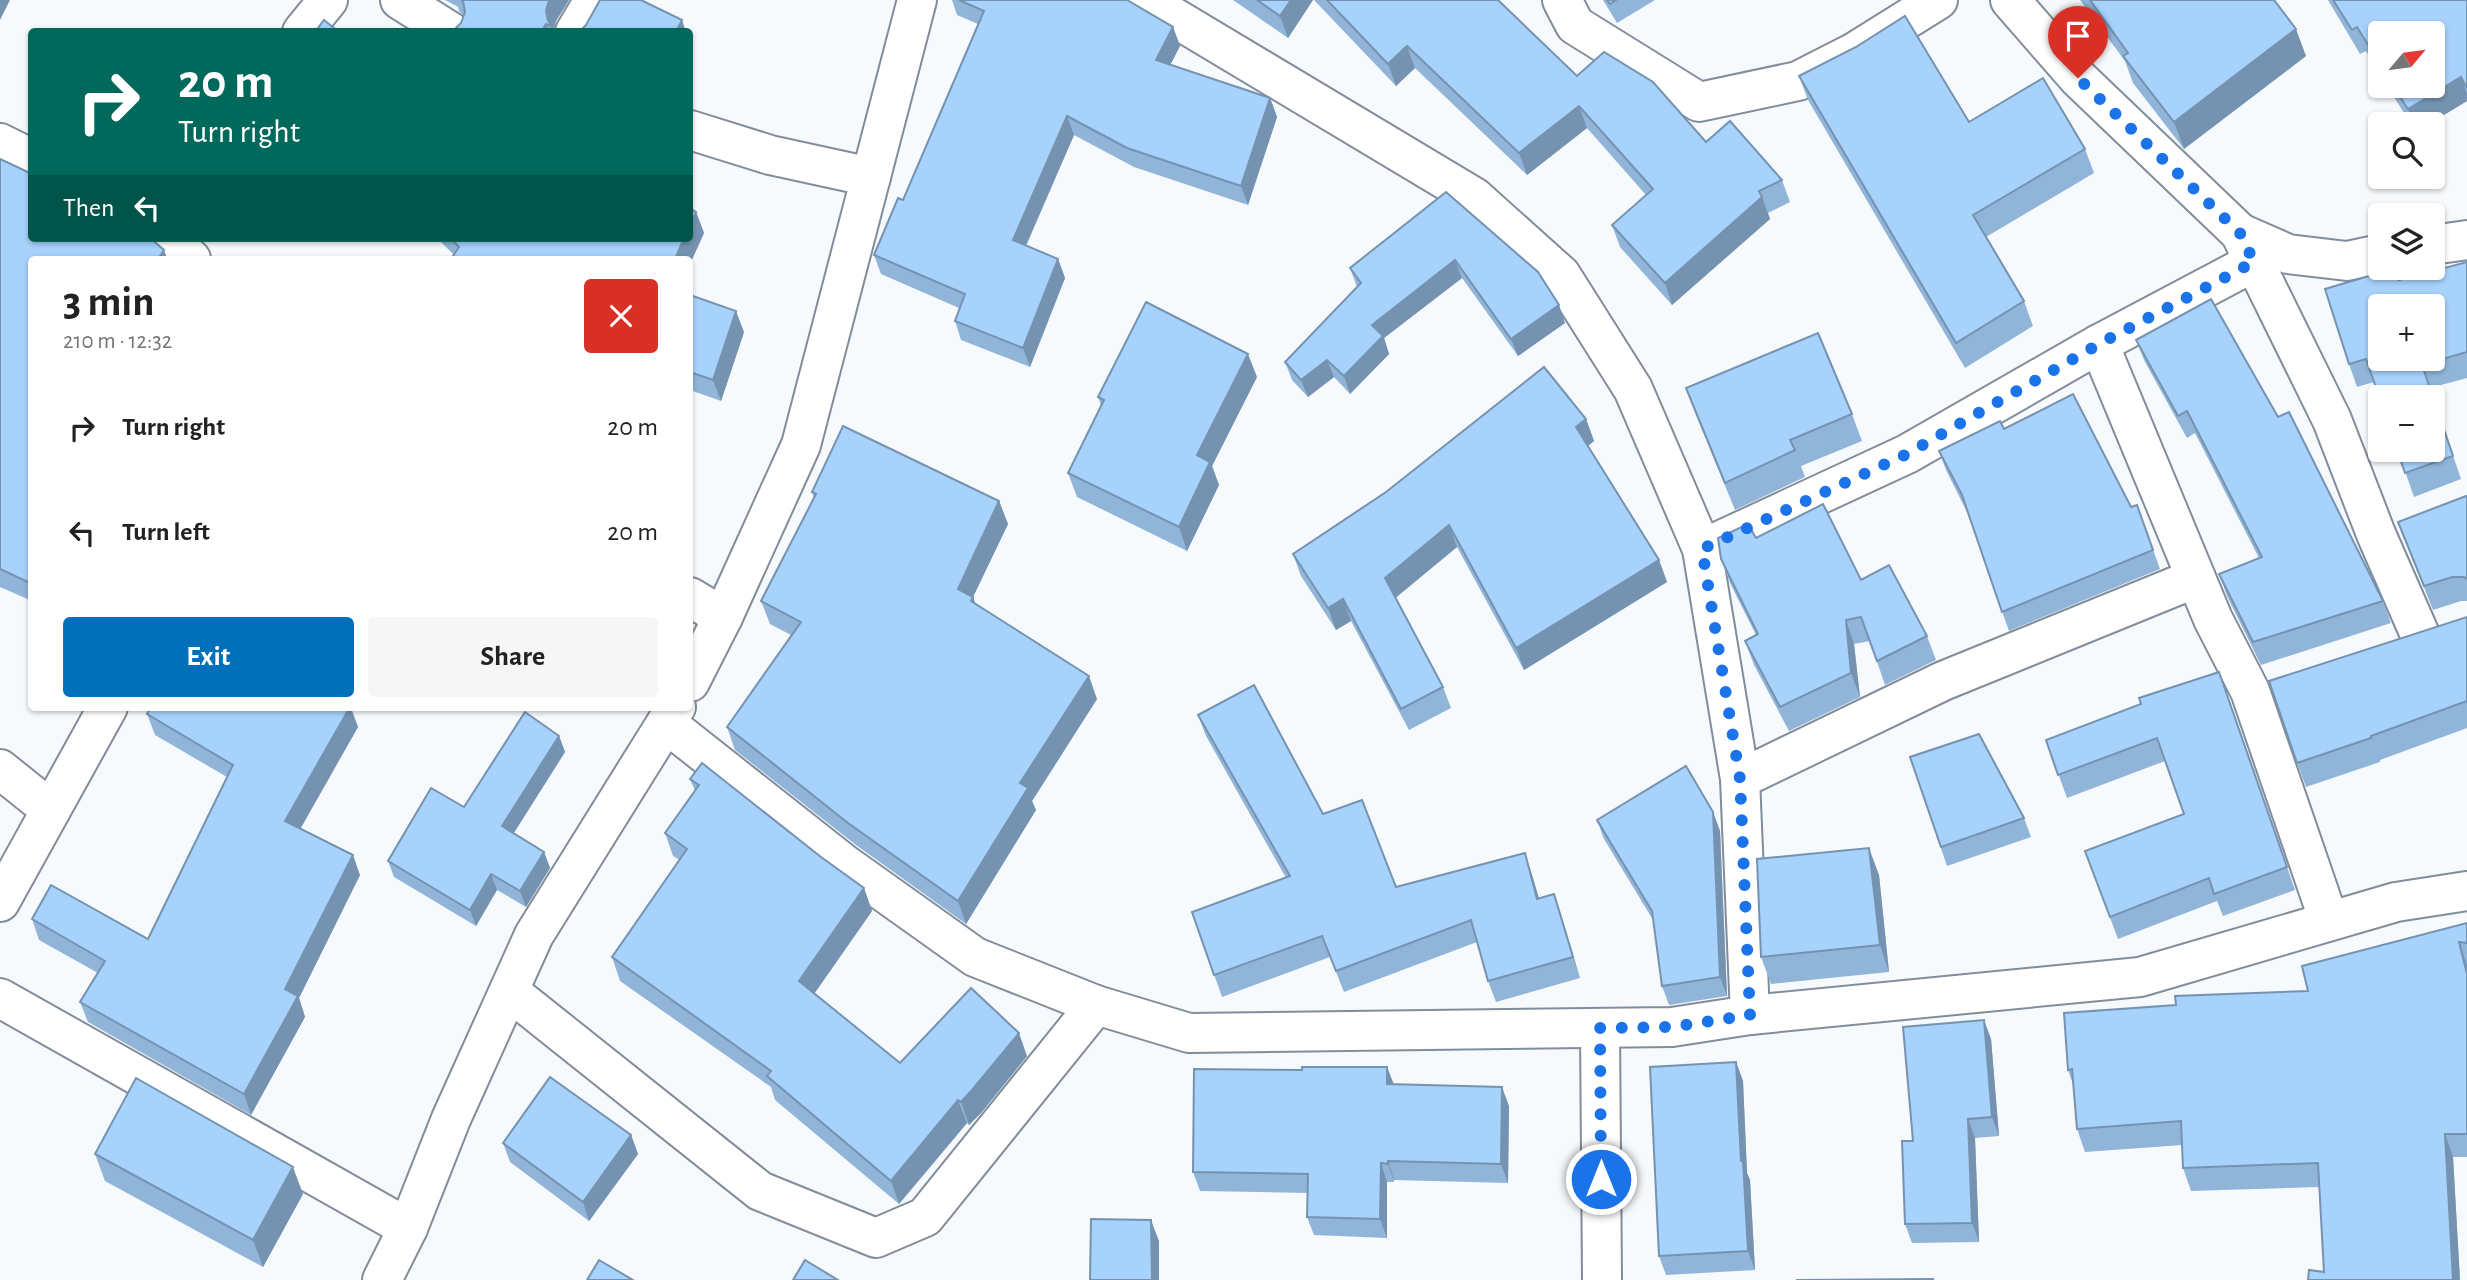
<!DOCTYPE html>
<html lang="en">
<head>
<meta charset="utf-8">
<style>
  body { margin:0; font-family:"Alegreya Sans",sans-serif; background:#f6f6f6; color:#222; height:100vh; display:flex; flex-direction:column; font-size:26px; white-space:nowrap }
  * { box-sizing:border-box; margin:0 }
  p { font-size:23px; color:#767676 }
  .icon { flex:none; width:38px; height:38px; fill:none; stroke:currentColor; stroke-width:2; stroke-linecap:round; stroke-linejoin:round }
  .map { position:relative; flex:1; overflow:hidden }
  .side { position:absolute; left:28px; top:256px; width:665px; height:455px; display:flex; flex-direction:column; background:#fff; border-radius:7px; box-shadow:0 2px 5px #0004 }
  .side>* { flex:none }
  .top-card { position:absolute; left:28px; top:28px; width:665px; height:214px; border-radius:7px; box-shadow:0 2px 5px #0004; background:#00695c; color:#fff; overflow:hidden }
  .needle { width:46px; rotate:61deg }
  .controls { position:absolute; left:2368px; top:21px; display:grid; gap:14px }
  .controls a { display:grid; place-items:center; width:77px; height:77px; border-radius:7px; background:#fff; box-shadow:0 2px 5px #0004; font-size:35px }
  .pin { position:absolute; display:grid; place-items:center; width:60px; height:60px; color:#fff; margin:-72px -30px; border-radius:50% 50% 50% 0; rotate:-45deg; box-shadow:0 0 7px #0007 }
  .pin .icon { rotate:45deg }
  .me { position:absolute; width:77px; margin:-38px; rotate:0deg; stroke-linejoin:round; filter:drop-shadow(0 0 5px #0008) }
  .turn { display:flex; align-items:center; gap:24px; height:147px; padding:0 35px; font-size:32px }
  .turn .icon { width:91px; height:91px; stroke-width:2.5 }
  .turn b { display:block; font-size:49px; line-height:60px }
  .then { display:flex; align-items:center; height:66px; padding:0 35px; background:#0003; gap:14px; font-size:26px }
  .round { display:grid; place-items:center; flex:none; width:74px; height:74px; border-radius:7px; background:#f6f6f6 }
  .headline { display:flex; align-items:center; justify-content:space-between; height:119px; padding:0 35px }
  h1 { font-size:42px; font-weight:700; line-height:52px }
  .cta { display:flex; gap:14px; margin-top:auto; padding:14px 35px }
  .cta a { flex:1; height:80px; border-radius:7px; background:#0070bb; color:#fff; font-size:28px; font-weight:700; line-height:80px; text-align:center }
  .cta a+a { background:#f6f6f6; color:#222 }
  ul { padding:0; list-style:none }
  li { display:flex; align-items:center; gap:21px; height:105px; padding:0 35px }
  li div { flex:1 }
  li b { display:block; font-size:26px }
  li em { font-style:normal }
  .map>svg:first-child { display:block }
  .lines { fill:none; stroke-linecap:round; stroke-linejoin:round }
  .minor-casing { stroke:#818d9a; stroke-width:42 }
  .minor { stroke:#fff; stroke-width:38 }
  .wall { fill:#90b5d9 }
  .shaded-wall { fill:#7593b0 }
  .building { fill:#a7d2fc; stroke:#7593b0; stroke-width:2; fill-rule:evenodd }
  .route { stroke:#1a73e8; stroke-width:12; stroke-dasharray:0 21.6 }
</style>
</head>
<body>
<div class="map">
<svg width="2467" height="1280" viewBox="0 0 2467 1280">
  <rect width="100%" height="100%" fill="#f7fafd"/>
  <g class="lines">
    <g class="minor-casing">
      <g id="minor">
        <path d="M400 0 451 32"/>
        <path d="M1145 0 1474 197 1561 275 1633 389 1702 549 1740 779 1750 1015"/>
        <path d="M1562 0 1575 25 1699 102 1798 81 1853 53 1938 0"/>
        <path d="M2010 0 2078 78 2240 233 2332 420 2376 534 2421 637"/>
        <path d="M302 32 328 0"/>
        <path d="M575 32 594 0"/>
        <path d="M690 130 770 155 871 177"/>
        <path d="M0 143 32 159"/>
        <path d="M2240 233 2288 254 2347 261 2380 254"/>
        <path d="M167 238 191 259"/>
        <path d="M2432 245 2467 240"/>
        <path d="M2099 344 2213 619 2250 691 2329 921"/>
        <path d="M1702 549 1907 454 2099 344 2254 262"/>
        <path d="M690 597 723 617"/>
        <path d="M690 682 723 617 801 445 917 0"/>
        <path d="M667 724 843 863 975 957 1096 1005 1189 1033 1672 1027 1750 1015 2140 977 2396 902 2467 891"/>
        <path d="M0 769 51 810"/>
        <path d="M1740 779 1943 681 2196 578"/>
        <path d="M0 902 108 707"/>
        <path d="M509 991 760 1191 876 1238 925 1217 1096 1005"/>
        <path d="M0 998 408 1228"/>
        <path d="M1600 1028 1602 1280"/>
        <path d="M382 1280 408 1228 451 1119 534 935 676 707"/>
      </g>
    </g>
    <use href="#minor" class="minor"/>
  </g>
  <g class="wall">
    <path d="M445 0H569L556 21 554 29 555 32H442L453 31 461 23 464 16 459 11 458 7Z"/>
    <path d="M952 0H1127L1173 27 1180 46 1170 65 1270 98 1277 117 1248 205 1134 167 1074 135 1026 246 1058 259 1065 278 1030 367 961 340 955 321 959 308 881 274 874 255 903 200 978 24 957 15Z"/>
    <path d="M1233 0H1313L1288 38Z"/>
    <path d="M1314 0H1498L1577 76 1782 180 1790 202 1768 213 1770 219 1672 305 1620 247 1612 225 1646 195 1587 128 1527 175 1415 68 1396 86Z"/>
    <path d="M1603 0H1655L1617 23Z"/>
    <path d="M2080 0H2274L2306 56 2184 149 2133 83 2125 61Z"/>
    <path d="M2328 0H2467V101L2429 124H2411L2387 86H2432L2380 33V74L2366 51 2360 54Z"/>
    <path d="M1799 76 1969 122 2085 149 2094 173 1986 237 2024 301 2033 326 1965 368 1808 100Z"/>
    <path d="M0 159 164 250 167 259H32V601L0 587Z"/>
    <path d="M1446 192 1559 305 1565 323 1518 356 1462 278 1384 338 1389 354 1350 394 1334 377 1308 397 1292 380 1285 362 1357 287 1350 268Z"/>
    <path d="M696 212 704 233 690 264V259L454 255 437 238H690Z"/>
    <path d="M2467 262V378L2430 388 2461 479 2414 497 2374 382 2357 387 2349 364 2400 280Z"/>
    <path d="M690 295 744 332 721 401 690 390Z"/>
    <path d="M2136 340 2383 601 2391 623 2261 665 2227 596 2219 574 2259 558 2195 433 2187 438 2145 362Z"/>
    <path d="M1257 377 1212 466 1219 485 1187 551 1077 497 1068 473 1101 405 1098 397Z"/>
    <path d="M1686 388 1852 414 1862 441 1801 466 1805 477 1735 510 1696 415Z"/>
    <path d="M1586 419 1594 441 1587 446 1659 560 1667 582 1524 670 1457 547 1395 598 1443 687 1451 708 1409 730 1351 621 1336 630 1301 576 1293 554Z"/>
    <path d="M2004 429 2131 507 2137 505 2160 569 2009 631 1967 512 1946 470 1939 451Z"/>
    <path d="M812 492 999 501 1008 524 973 597 975 603 1097 699 1032 801 1036 810 966 924 856 845 735 750 727 727 791 635 770 624 761 601 814 498Z"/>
    <path d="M2467 496V601H2461L2433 610 2398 522Z"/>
    <path d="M1756 538 1861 580 1927 636 1936 660 1885 685 1870 641 1854 644 1860 697 1789 731 1754 665 1745 641 1756 635 1730 583 1721 559Z"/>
    <path d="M2467 617V728L2380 760V762L2306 787 2297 763Z"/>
    <path d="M2219 672 2295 890 2223 916 2217 901 2118 939 2085 851 2184 814 2165 761 2067 798 2046 740 2141 704Z"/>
    <path d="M151 707H351L358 727 300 828 360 875 299 998 305 1017 251 1115 88 1022 80 1002 98 973 39 940 32 919 148 939 227 777 155 735 147 714Z"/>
    <path d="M1198 715 1323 814 1396 887 1532 875 1539 898 1554 894 1561 915 1580 978 1496 1002 1488 981 1477 942 1344 992 1330 957 1222 997 1192 912 1286 878 1206 736Z"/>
    <path d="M559 736 565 752 514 833 544 852 550 868 526 907 497 890 476 926 394 877 388 861 464 807Z"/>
    <path d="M1910 757 2024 818 2031 837 1947 866Z"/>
    <path d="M690 779 821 857 864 888 872 911 814 994 900 1063 1027 1056 981 1113 969 1125 967 1123 899 1204 775 1100 771 1087 620 981 612 957 680 860 673 856 665 833 695 791Z"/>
    <path d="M1713 812 1720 831 1727 996 1669 1005 1662 986 1653 920 1604 839 1597 820Z"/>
    <path d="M1879 875 1889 972 1771 984 1761 957Z"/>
    <path d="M2467 923V1157H2453L2460 1280H2308L2324 1272 2319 1187 2191 1191 2183 1168 2182 1145 2085 1152 2077 1129 2073 1084 2068 1070 2176 1005 2308 991Z"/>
    <path d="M1991 1039 1999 1136 1975 1138 1979 1242 1912 1243 1905 1224 1913 1141Z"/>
    <path d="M1736 1062 1743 1081 1747 1173 1750 1180 1755 1270 1666 1275 1659 1256Z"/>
    <path d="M1387 1067 1394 1084 1509 1106 1508 1183 1394 1180V1182H1387V1238L1314 1235 1307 1217 1308 1193 1200 1191 1193 1172 1302 1070Z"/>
    <path d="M631 1135 638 1154 589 1221 510 1162 503 1143Z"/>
    <path d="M95 1154 303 1194 263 1267 105 1181Z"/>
  </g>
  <g class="shaded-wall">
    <path d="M0 0H10L0 20Z"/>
    <path d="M549 0H569L556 21 554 29 553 27 550 25 546 11Z"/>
    <path d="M1291 0H1313L1288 38 1280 16Z"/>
    <path d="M682 20 686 32H676Z"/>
    <path d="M546 24 549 32H541Z"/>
    <path d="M1173 27 1180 46 1163 79 1156 60Z"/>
    <path d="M2296 29 2306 56 2184 149 2174 122Z"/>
    <path d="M1407 46 1415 68 1396 86 1388 64Z"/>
    <path d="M2461 77 2467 94V101L2429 124H2413L2408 109Z"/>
    <path d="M1270 98 1277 117 1248 205 1241 186Z"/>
    <path d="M1579 106 1587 128 1527 175 1519 153Z"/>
    <path d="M1067 116 1074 135 1020 259 1013 240Z"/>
    <path d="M1762 197 1770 219 1672 305 1665 283Z"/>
    <path d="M696 212 704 233 690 264V259H675L684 238H690V226Z"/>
    <path d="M164 250 167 259H158Z"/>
    <path d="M1058 259 1065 278 1030 367 1023 348Z"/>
    <path d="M1455 260 1462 278 1384 338 1389 354 1350 394 1344 376 1372 325Z"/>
    <path d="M1559 305 1565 323 1518 356 1511 339Z"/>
    <path d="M736 311 744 332 721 401 713 380Z"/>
    <path d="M1248 354 1257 377 1212 466 1219 485 1187 551 1179 527 1197 455Z"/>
    <path d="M1327 360 1334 377 1308 397 1301 380Z"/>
    <path d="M1586 419 1594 441 1584 449 1576 427Z"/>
    <path d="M999 501 1008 524 973 597 981 620 958 589Z"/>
    <path d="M1449 525 1457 547 1393 600 1385 578Z"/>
    <path d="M1659 560 1667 582 1524 670 1516 648Z"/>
    <path d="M1343 599 1351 621 1336 630 1328 608Z"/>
    <path d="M1846 620 1854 644 1860 697 1851 673Z"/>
    <path d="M1089 676 1097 699 1032 801 1036 810 966 924 958 901 1020 783Z"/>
    <path d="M350 707 358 727 293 842 285 821Z"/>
    <path d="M559 736 565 752 508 842 502 826Z"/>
    <path d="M1713 812 1720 831 1727 996 1720 977Z"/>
    <path d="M1869 848 1879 875 1889 972 1880 945Z"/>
    <path d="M544 852 550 868 526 907 520 891Z"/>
    <path d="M1525 853 1532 875 1545 920 1537 899Z"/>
    <path d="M353 855 360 875 299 998 305 1017 251 1115 244 1094 285 989Z"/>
    <path d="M491 874 497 890 476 926 470 910Z"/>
    <path d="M864 888 872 911 807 1004 799 981Z"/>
    <path d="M1554 894 1561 915 1580 978 1573 957Z"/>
    <path d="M2459 942 2467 965V974Z"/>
    <path d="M1984 1020 1991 1039 1999 1136 1992 1117Z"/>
    <path d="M1019 1033 1027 1056 981 1113 969 1125 961 1102Z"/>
    <path d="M1736 1062 1743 1081 1747 1173 1750 1180 1755 1270 1748 1251 1741 1161Z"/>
    <path d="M1387 1067 1394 1086 1387 1084Z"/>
    <path d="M1502 1087 1509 1106 1508 1183 1501 1164Z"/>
    <path d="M958 1100 967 1123 899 1204 891 1181Z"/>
    <path d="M1968 1119 1975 1138 1979 1242 1972 1223Z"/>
    <path d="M2445 1134 2453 1157 2460 1280H2453Z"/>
    <path d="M631 1135 638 1154 589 1221 583 1202Z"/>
    <path d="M1388 1161 1394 1180V1182L1388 1164Z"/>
    <path d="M1381 1163 1387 1182V1238L1380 1219Z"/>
    <path d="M293 1167 303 1194 263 1267 253 1240Z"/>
    <path d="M1151 1220 1159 1241V1280H1152Z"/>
  </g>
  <g class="building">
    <path d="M461 0H549L546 11 548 21 553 27 546 24 541 32H442L453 31 461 23 465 12 463 1Z"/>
    <path d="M600 0H641L682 20 676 32H579L586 25Z"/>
    <path d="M959 0H1127L1173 27 1156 60 1270 98 1241 186 1127 148 1067 116 1013 240 1058 259 1023 348 955 321 965 294 874 255 898 198 903 200 984 11Z"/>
    <path d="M1257 0H1291L1280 16Z"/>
    <path d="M1327 0H1498L1577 76 1604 52 1653 82 1706 142 1730 121 1782 180 1759 191 1762 197 1665 283 1612 225 1653 189 1579 106 1519 153 1407 46 1388 64Z"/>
    <path d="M1607 0H1616L1610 4Z"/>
    <path d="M2090 0H2274L2296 29 2174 122 2123 56 2128 53Z"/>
    <path d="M2333 0H2467V88L2461 77 2408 109 2393 86H2432V33H2380V64L2357 27 2352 30Z"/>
    <path d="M1905 16 1969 122 2043 78 2085 149 1973 215 2024 301 1956 343 1799 76 1856 47Z"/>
    <path d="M324 20 339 32H315Z"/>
    <path d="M0 159 32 174V238H150L164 250 158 259H32V584L0 569Z"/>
    <path d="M1446 192 1538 272 1559 305 1511 339 1455 260 1372 325 1383 336 1344 376 1327 360 1301 380 1285 362 1361 283 1350 268Z"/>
    <path d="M690 208 696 212 690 226Z"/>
    <path d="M450 238H684L675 259H451L459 247Z"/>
    <path d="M2467 262V352L2422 365 2453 456 2405 473 2397 450H2432V397H2380V399L2366 359 2349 364 2325 289 2396 268 2399 280ZM2380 306H2432V359H2380Z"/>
    <path d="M690 295 736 311 713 380 690 372Z"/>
    <path d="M2211 299 2278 417 2289 412 2383 601 2253 642 2219 574 2262 557 2187 411 2178 416 2136 340Z"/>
    <path d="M1146 302 1248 354 1197 455 1210 462 1179 527 1068 473 1104 400 1098 397Z"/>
    <path d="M1818 333 1852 414 1790 440 1795 450 1725 483 1686 388Z"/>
    <path d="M1544 367 1586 419 1576 427 1659 560 1516 648 1449 525 1385 578 1443 687 1401 709 1343 599 1328 608 1293 554 1386 492Z"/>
    <path d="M2073 394 2131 507 2137 505 2153 550 2002 612 1962 495 1939 451 2000 421 2004 429Z"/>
    <path d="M843 426 999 501 958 589 973 597 971 601 1089 676 1020 783 1028 788 958 901 848 823 727 727 801 622 761 601 816 494 812 492Z"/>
    <path d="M2466 496H2467V579L2464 577H2452L2424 586 2398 522Z"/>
    <path d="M1823 504 1861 580 1889 565 1927 636 1877 661 1861 617 1846 620 1851 673 1780 707 1745 641 1758 634 1721 559 1718 538 1748 524 1756 538Z"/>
    <path d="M2467 617V701L2371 736V738L2297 763 2269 681Z"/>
    <path d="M2219 672 2287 867 2214 894 2209 878 2110 917 2085 851 2184 814 2157 738 2058 775 2046 740 2141 704 2139 698Z"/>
    <path d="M1254 685 1323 814 1362 800 1396 887 1525 853 1537 899 1554 894 1573 957 1488 981 1471 920 1336 971 1322 936 1214 975 1192 912 1290 876 1198 715Z"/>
    <path d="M151 707H350L285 821 353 855 285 989 298 996 244 1094 80 1002 105 961 32 919 51 885 148 939 233 765 147 714Z"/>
    <path d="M525 712 559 736 502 826 544 852 520 891 491 874 470 910 388 861 431 788 464 807Z"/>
    <path d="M1979 734 2024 818 1941 847 1910 757Z"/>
    <path d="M702 763 821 857 864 888 799 981 900 1063 971 988 1019 1033 972 1090 961 1102 958 1100 891 1181 767 1076 771 1071 612 957 687 849 665 833 699 785 690 779Z"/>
    <path d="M1686 766 1713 812 1720 977 1662 986 1652 911 1597 820Z"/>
    <path d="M1869 848 1880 945 1761 957 1757 859Z"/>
    <path d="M2467 923V943L2459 942 2467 974V1134H2445L2453 1280H2308L2309 1270 2324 1272 2318 1163 2183 1168 2181 1121 2077 1129 2072 1069 2068 1070 2064 1013 2176 1005 2175 996 2308 991 2302 966Z"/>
    <path d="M1984 1020 1992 1117 1968 1119 1972 1223 1905 1224 1902 1141H1913L1903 1027Z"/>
    <path d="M1736 1062 1741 1161H1743L1748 1251 1659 1256 1650 1067Z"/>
    <path d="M1302 1067H1387V1084L1502 1087 1501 1164 1388 1161V1164L1381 1163 1380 1219 1307 1217 1308 1174 1193 1172 1194 1069 1302 1070Z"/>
    <path d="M550 1077 631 1135 583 1202 503 1143Z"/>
    <path d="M136 1078 293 1167 253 1240 95 1154Z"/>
    <path d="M1091 1219 1151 1220 1152 1280H1090Z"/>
    <path d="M599 1260 633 1280H587Z"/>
    <path d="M805 1260 838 1280H793Z"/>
    <path d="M1933 1279V1280H1796Z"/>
  </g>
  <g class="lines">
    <path class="route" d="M1601 1179 1600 1028 1672 1027 1750 1015 1740 779 1702 549 1907 454 2099 344 2254 262 2240 233 2078 78"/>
  </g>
</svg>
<div class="controls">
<a><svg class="needle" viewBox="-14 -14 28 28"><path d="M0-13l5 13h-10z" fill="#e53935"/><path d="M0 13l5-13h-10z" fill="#767676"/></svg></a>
<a><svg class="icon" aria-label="search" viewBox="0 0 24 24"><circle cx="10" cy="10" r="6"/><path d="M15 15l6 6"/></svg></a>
<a><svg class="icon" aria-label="layers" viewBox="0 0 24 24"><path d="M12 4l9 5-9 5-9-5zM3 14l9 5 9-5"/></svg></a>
<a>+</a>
<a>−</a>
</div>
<div class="pin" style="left:2078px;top:78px;background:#d93025"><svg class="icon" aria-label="arrive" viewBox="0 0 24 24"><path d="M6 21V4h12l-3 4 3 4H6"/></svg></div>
<svg class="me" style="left:1601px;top:1179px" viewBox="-20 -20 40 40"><circle r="17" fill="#1a73e8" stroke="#fff" stroke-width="3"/><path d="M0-11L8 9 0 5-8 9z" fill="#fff"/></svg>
<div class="top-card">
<div class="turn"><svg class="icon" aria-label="right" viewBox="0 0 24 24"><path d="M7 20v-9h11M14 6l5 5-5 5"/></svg><div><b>20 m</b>Turn right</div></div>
<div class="then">Then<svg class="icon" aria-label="left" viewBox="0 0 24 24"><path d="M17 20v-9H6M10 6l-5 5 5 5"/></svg></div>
</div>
<section class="side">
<div class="headline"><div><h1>3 min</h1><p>210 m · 12:32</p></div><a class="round" style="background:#d93025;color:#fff"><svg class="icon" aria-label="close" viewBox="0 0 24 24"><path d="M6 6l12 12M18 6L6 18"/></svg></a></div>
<ul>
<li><svg class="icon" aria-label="right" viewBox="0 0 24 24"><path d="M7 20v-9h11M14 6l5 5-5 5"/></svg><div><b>Turn right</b></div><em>20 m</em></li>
<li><svg class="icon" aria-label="left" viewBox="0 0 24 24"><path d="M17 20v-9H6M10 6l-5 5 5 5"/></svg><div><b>Turn left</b></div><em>20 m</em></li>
</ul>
<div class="cta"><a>Exit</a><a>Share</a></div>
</section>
</div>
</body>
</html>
